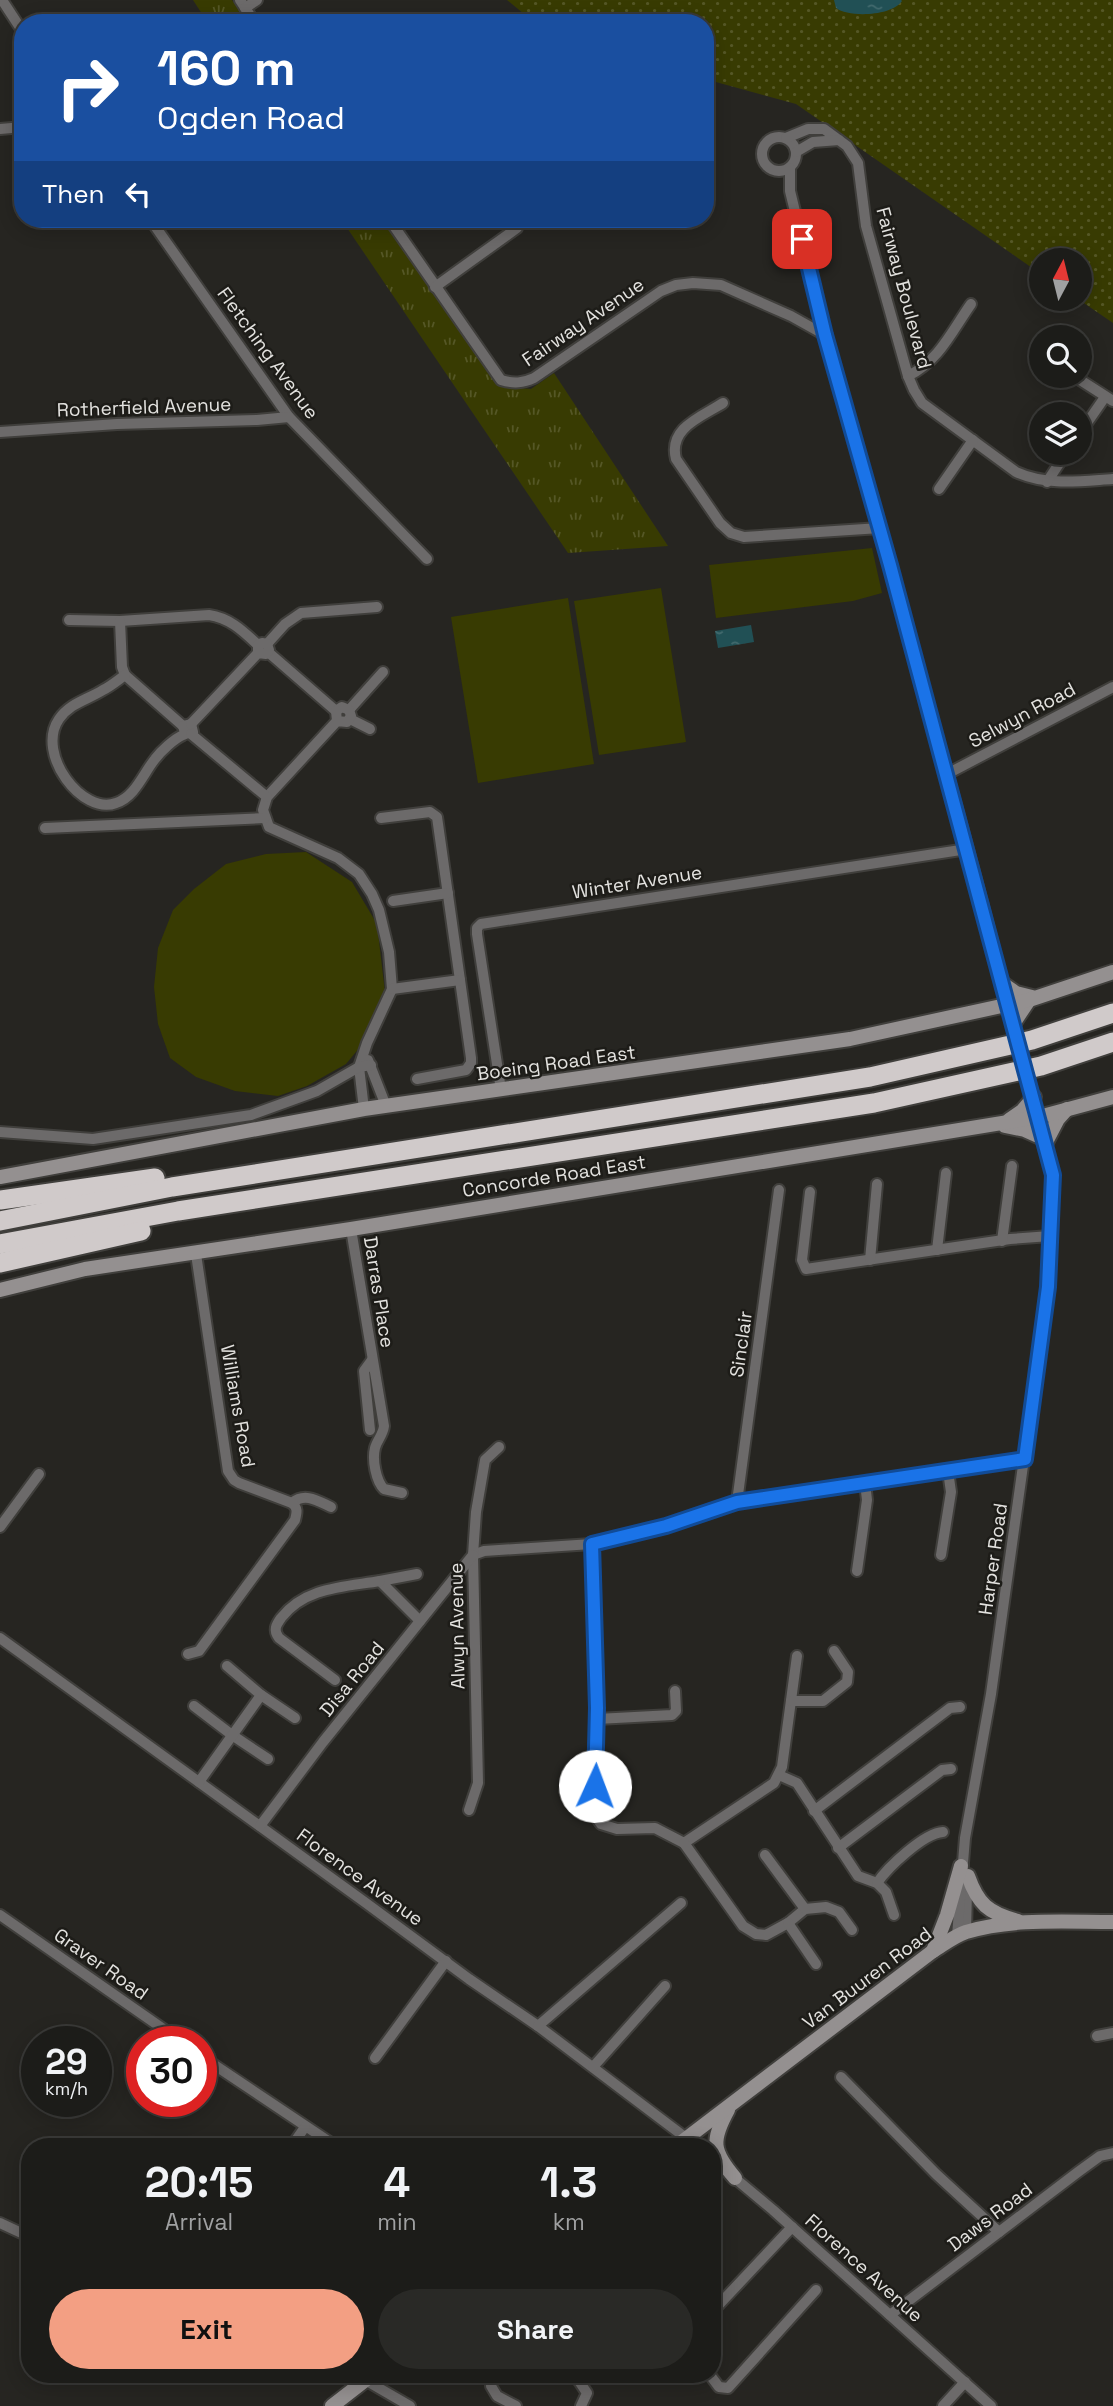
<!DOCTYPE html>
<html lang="en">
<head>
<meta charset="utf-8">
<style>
  body { margin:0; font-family:"Space Grotesk",sans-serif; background:#292926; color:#f1f3f6; height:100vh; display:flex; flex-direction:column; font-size:26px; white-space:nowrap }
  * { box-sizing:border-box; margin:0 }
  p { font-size:23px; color:#a0a1a2 }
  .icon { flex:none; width:38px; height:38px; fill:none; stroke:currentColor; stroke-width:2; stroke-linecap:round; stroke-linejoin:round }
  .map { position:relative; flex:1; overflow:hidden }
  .panel { position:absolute; left:21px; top:2138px; width:700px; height:245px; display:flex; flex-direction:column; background:#1c1c19; border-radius:28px; box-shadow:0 4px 18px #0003,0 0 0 2px #3a3a38 }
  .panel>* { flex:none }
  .top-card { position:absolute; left:14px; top:14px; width:700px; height:214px; border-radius:28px; box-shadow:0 4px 18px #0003,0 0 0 2px #3a3a38; background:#1a4fa0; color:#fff; overflow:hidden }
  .needle { width:46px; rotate:7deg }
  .tools { position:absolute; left:1029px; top:248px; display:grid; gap:14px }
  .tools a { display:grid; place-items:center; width:63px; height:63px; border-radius:50%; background:#1c1c19; box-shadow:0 4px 18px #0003,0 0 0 2px #3a3a38; font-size:35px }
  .speed { position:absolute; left:21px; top:2026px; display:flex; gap:14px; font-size:35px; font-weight:700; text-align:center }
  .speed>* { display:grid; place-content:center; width:91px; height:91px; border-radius:50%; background:#1c1c19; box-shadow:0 4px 18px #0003,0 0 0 2px #3a3a38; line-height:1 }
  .speed small { font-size:18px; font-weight:400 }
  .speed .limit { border:10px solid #d22; background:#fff; color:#111 }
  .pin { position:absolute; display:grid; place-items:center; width:60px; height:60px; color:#fff; margin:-30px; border-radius:14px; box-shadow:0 4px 10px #0006 }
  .me { position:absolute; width:77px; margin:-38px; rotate:2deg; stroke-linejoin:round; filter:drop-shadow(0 0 5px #0008) }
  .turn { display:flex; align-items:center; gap:24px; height:147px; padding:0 28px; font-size:32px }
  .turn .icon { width:91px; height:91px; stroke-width:2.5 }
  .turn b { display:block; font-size:49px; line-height:60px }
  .then { display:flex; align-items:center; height:66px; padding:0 28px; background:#0003; gap:14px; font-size:26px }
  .eta { display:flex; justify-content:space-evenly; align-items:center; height:119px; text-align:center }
  .eta b { font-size:42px; font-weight:600; line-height:49px }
  .action { display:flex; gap:14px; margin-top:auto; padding:14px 28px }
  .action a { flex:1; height:80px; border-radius:42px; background:#f39f83; color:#111; font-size:28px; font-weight:600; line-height:80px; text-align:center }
  .action a+a { background:#292926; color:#f1f3f6 }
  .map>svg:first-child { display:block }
  .grass { fill:url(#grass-dots) }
  .park { fill:url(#park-tufts) }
  .pitch { fill:#383b02 }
  .water { fill:url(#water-ripples) }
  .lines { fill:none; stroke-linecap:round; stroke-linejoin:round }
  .street-casing { stroke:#403f3c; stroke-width:14 }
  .secondary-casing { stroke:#403f3c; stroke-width:18 }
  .highway-casing { stroke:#403f3c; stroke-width:23 }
  .street { stroke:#6c6a6a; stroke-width:10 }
  .secondary { stroke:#949090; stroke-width:14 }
  .highway { stroke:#d0caca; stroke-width:19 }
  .street-bridge-casing { stroke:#403f3c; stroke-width:14; stroke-linecap:butt }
  .street-bridge { stroke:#6c6a6a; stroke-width:10 }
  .route-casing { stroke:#114b97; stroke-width:18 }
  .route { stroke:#1a73e8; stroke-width:12 }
  .labels { text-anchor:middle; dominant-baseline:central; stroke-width:5; stroke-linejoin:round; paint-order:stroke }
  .street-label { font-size:19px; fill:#e3e2df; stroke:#1d1c18 }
</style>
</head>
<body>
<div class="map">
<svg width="1113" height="2406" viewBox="0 0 1113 2406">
  <defs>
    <pattern id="grass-dots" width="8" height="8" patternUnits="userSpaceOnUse" patternTransform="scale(1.75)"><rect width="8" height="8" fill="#383b02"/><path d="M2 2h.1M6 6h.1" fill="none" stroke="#555726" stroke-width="1.8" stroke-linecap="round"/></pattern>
    <pattern id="park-tufts" width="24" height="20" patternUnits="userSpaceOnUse" patternTransform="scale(1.75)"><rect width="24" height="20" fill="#383b02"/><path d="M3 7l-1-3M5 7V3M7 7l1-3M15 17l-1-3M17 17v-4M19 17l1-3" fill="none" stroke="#555726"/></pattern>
    <pattern id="water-ripples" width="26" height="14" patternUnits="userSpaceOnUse" patternTransform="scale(1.75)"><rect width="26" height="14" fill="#215055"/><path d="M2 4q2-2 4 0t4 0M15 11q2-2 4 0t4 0" fill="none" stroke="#41696d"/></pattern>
  </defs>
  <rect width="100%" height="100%" fill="#262521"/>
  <path class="grass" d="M507 0H1113V323L1078 299 1080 261H1041V274L796 104 705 79V23H535Z"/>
  <g class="park">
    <path d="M193 0H232L247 23H208Z"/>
    <path d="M341 219H383L498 386 531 389 554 373 668 546 568 553Z"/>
  </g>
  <g class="pitch">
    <path d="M872 548 882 593 853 601 716 618 709 565Z"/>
    <path d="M661 588 686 742 599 755 574 601Z"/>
    <path d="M568 598 594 764 478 783 451 617Z"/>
    <path d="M306 852 352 882 377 924 385 992 365 1041 346 1064 307 1086 278 1096 235 1091 196 1077 170 1058 158 1024 154 987 158 948 173 910 194 889 226 864 266 854Z"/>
  </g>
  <g class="water">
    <path d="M834 0H901L902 1C892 16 849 18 836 8Z"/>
    <path d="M751 625 754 642 718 648 715 631Z"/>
  </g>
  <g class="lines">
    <g class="street-casing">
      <g id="street">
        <path d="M2 0 23 32"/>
        <path d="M240 0 255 23"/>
        <path d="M245 8 257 0"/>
        <path d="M0 129 23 127"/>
        <circle cx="779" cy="154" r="17"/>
        <path d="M786 138 808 129H824L847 146 858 163 866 226 908 376 914 390 922 403 1016 472C1047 486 1080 481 1113 479"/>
        <path d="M796 152 813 142 839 140"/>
        <path d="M790 168V191C858 472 945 747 1014 1028"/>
        <path d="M150 219 289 417 427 559"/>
        <path d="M389 219 501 380C514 384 523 383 534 378L661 291 676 285 693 283 721 285 791 316 825 335"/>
        <path d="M435 287 517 228"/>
        <path d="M908 376C939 361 952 331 971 304"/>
        <path d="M1074 376 1113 401"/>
        <path d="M723 403C701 417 668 428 676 459L720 523 731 533 744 537 880 528"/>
        <path d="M0 432 117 424 257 420 289 417"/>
        <path d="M1080 433 1105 397"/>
        <path d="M1047 482 1066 453"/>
        <path d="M939 489 973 440"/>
        <path d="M69 620 120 621 209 615C230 618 243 631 258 645"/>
        <path d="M120 621 122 667 125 675 183 726"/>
        <path d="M267 644 285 624 301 613 377 607"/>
        <path d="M268 652 336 711"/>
        <path d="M125 675C118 680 111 686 103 690 87 700 70 703 59 719 35 754 83 816 116 803 135 797 143 774 155 759 161 751 174 739 183 735 186 733 190 733 193 732L191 724 183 726 185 733"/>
        <path d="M349 710 383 672"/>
        <path d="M350 719 370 729"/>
        <path d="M337 721 347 722 351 716 349 710 342 707 336 711 337 721 267 797 263 810 269 827 338 858 359 874 372 894 379 910 389 952 392 989 367 1043 359 1067 364 1109"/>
        <path d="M191 724 258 653V645L262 643 267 644 269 650 266 654 258 653"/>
        <path d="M191 734 267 797"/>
        <path d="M947 774 1113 687"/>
        <path d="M381 818 430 812 437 817 471 1058V1063L466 1070 417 1079"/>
        <path d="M45 828 265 818"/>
        <path d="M393 901 448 893"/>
        <path d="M392 989 460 980"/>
        <path d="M368 1060 386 1106"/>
        <path d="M501 1090 477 934V928L481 924 967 849"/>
        <path d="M0 1132 93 1139 251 1115 317 1091 359 1067 371 1065"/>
        <path d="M810 1192 802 1260 806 1269 1010 1239 1050 1236"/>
        <path d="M351 1229 384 1426C383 1435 377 1440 375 1448 372 1460 376 1481 384 1489L402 1493"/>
        <path d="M1002 1241 1012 1166"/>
        <path d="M937 1250 946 1173"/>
        <path d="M870 1260 877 1184"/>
        <path d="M370 1430 364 1371 372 1360"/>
        <path d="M737 1502 779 1190"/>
        <path d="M292 1503C305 1492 318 1501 331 1507"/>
        <path d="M0 1527 39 1474"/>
        <path d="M592 1544 597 1708 594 1808 596 1817 601 1824 617 1829 655 1828 684 1843 774 1783 782 1767 797 1656"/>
        <path d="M473 1555 484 1551 592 1544 666 1526 737 1502 1025 1459"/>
        <path d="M941 1555 951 1492 948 1471"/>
        <path d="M857 1571 867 1500 865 1483"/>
        <path d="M417 1574 380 1581 420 1621"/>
        <path d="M0 1638 366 1903 469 1979 538 2026 698 2147"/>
        <path d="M188 1654 199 1651 295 1520C297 1512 298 1508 292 1503L239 1483 234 1480 228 1471 196 1254"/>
        <path d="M335 1680 279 1638C273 1630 276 1625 281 1618 305 1587 344 1587 380 1581"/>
        <path d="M261 1695 295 1718"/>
        <path d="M791 1701H823L847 1682 848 1672 834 1651"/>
        <path d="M194 1706 232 1735 268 1759"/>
        <path d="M597 1719 672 1715 676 1711 675 1691"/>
        <path d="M779 1775 797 1783 858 1876 877 1883 886 1892 894 1915"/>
        <path d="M199 1782 261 1695 227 1666"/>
        <path d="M469 1810 478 1783 473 1555 476 1512 485 1460 499 1447"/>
        <path d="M814 1811 950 1708 960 1707"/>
        <path d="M260 1826 323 1742 473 1555"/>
        <path d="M684 1843 743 1926 756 1934 766 1935 788 1923 805 1909 826 1907 839 1912 852 1930"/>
        <path d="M838 1848 942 1770 951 1769"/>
        <path d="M765 1855 805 1909"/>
        <path d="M877 1883C888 1867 924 1833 943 1832"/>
        <path d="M0 1915 182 2042"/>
        <path d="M788 1923 816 1964"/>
        <path d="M966 1932 967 1890"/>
        <path d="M957 1936 965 1838 991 1694 1048 1287 1053 1175 1032 1095"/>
        <path d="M538 2026 681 1903"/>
        <path d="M1097 2036 1113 2033"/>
        <path d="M201 2056 337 2147"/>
        <path d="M375 2058 446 1961"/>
        <path d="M593 2067 665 1986"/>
        <path d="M841 2077 936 2174 999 2232"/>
        <path d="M291 2147 305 2127"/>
        <path d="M712 2159 773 2210 991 2406"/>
        <path d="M0 2223 30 2237"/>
        <path d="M712 2312 792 2227"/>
        <path d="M890 2315 1078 2172 1100 2156 1113 2153"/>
        <path d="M348 2375 365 2380 410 2406"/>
        <path d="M496 2375 493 2378 491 2386 497 2396 516 2406"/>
        <path d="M571 2375 579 2381 587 2393 581 2406"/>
        <path d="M710 2375 719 2387 728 2388 816 2290"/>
        <path d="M943 2406 965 2382"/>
      </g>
    </g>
    <g class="secondary-casing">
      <g id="secondary">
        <path d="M1003 984 1016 993 1032 997"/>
        <path d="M1013 1024 1029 1000"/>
        <path d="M1009 1120 1022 1111 1034 1097"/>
        <path d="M1005 1126 1025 1130 1045 1139"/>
        <path d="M1046 1142 1058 1119 1067 1109"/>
        <path d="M0 1177 364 1109 850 1039 1029 1000 1113 972"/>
        <path d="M0 1290 85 1269 351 1229 1039 1117 1113 1097"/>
        <path d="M968 1876C978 1904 988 1913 1018 1921"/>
        <path d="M933 1951 947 1915 961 1866"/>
        <path d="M728 2110C711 2141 712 2151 735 2178"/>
        <path d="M675 2147 933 1951C943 1945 954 1936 966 1932 1013 1918 1064 1922 1113 1922"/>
        <path d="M332 2406 372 2375"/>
      </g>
    </g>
    <g class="highway-casing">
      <g id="highway">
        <path d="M0 1200 155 1178"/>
        <path d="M0 1221 172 1187 870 1077 1032 1040 1113 1013"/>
        <path d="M0 1244 178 1211 874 1103 1041 1066 1113 1042"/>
        <path d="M0 1263 141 1231"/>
      </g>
    </g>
    <use href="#street" class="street"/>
    <use href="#secondary" class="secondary"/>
    <use href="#highway" class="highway"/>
    <g class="street-bridge-casing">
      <path id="street-bridge" d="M1014 1028 1032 1095"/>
    </g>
    <use href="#street-bridge" class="street-bridge"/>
  </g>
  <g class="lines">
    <g class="route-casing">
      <path id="route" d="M595 1786 597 1708 592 1544 666 1526 737 1502 1025 1459 1048 1287 1053 1175 890 565 825 335 802 239"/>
    </g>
    <use href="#route" class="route"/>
  </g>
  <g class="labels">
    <g class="street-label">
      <text transform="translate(904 288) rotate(75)">Fairway Boulevard</text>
      <text transform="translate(583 322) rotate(-34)">Fairway Avenue</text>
      <text transform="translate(268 353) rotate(54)">Fletching Avenue</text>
      <text transform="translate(144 407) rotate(-2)">Rotherfield Avenue</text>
      <text transform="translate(1022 715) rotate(-28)">Selwyn Road</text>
      <text transform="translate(637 882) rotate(-9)">Winter Avenue</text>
      <text transform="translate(556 1063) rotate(-8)">Boeing Road East</text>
      <text transform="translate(554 1176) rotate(-9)">Concorde Road East</text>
      <text transform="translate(379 1292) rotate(81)">Darras Place</text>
      <text transform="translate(741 1344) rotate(-82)">Sinclair</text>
      <text transform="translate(238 1406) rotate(80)">Williams Road</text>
      <text transform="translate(993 1559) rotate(-82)">Harper Road</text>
      <text transform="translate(457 1626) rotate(-91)">Alwyn Avenue</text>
      <text transform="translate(352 1679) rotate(-51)">Disa Road</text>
      <text transform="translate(360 1877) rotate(36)">Florence Avenue</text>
      <text transform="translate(101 1964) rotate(35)">Graver Road</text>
      <text transform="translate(867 1978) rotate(-37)">Van Buuren Road</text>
      <text transform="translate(990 2217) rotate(-37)">Daws Road</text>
      <text transform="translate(864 2268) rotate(42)">Florence Avenue</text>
    </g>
  </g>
</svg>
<div class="tools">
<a><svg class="needle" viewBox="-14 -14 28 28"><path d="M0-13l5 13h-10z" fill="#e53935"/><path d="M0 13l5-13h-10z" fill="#a0a1a2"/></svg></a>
<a><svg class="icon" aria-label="search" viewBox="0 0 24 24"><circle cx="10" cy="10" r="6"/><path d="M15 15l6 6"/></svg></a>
<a><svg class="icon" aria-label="layers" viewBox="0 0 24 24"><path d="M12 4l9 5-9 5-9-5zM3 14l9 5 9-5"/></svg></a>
</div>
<div class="speed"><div>29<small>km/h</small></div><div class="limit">30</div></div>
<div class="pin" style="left:802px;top:239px;background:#d93025"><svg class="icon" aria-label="arrive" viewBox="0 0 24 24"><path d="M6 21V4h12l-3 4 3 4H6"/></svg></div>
<svg class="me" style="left:595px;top:1786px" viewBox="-20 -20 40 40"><circle r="19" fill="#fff"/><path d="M0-13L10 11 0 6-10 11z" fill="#1a73e8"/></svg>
<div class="top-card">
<div class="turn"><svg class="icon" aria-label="right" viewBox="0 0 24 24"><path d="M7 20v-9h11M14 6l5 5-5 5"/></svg><div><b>160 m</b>Ogden Road</div></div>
<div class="then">Then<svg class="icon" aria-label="left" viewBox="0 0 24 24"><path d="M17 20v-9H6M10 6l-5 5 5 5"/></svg></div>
</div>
<section class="panel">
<div class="eta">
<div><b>20:15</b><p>Arrival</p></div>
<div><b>4</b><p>min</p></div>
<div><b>1.3</b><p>km</p></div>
</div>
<div class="action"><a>Exit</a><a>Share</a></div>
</section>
</div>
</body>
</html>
